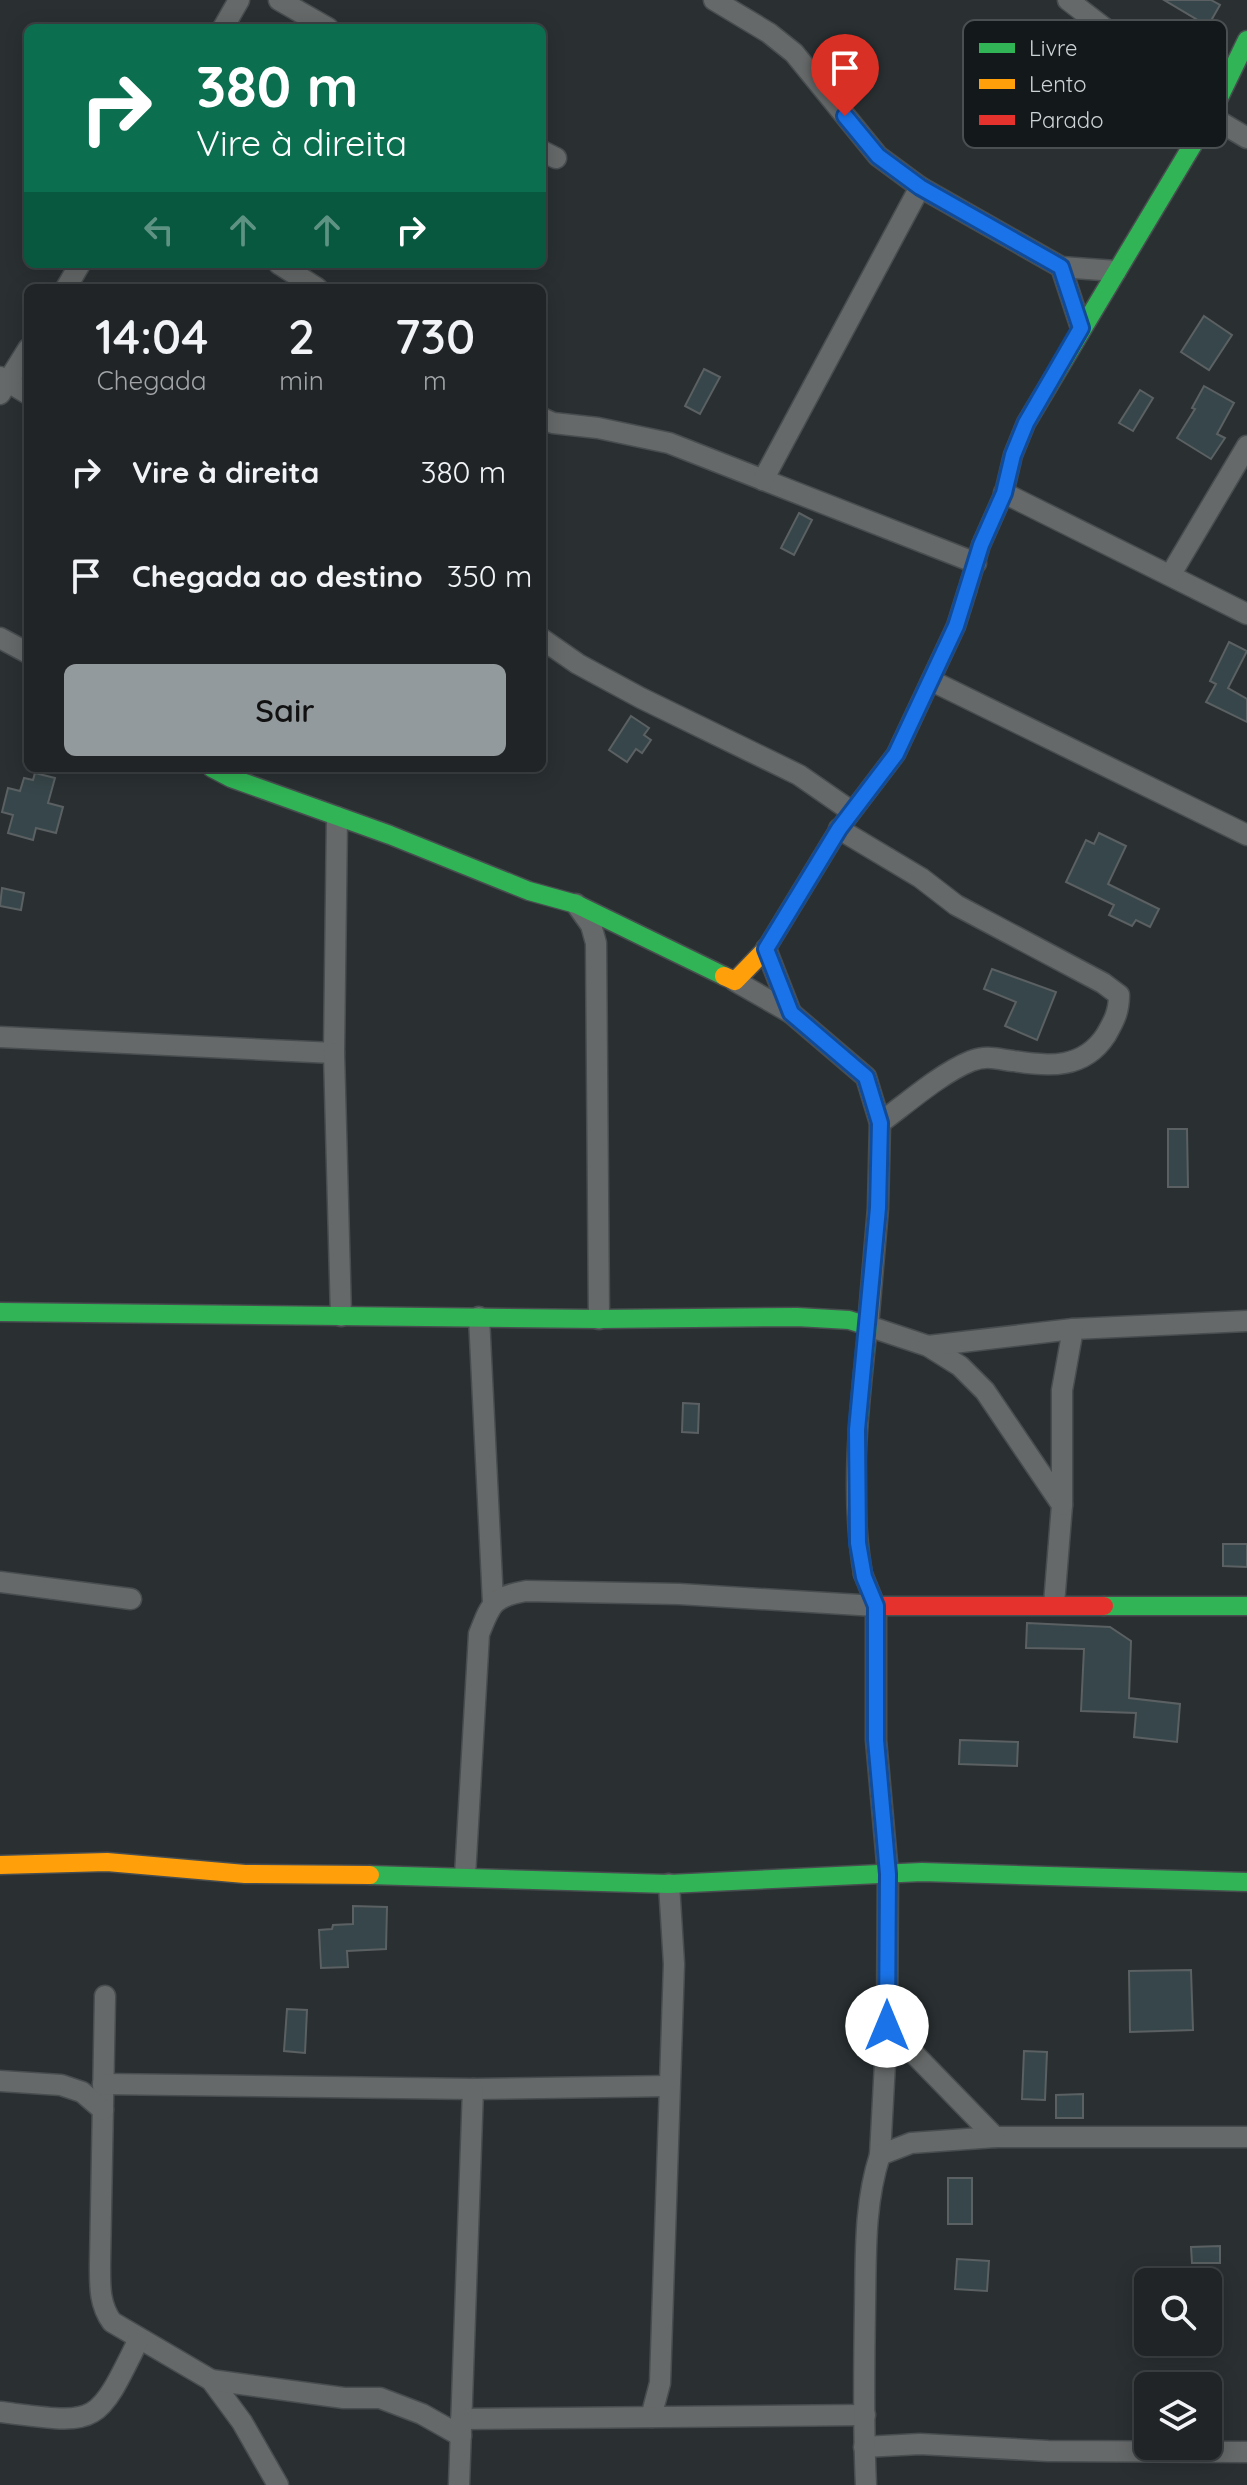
<!DOCTYPE html>
<html lang="pt">
<head>
<meta charset="utf-8">
<style>
  body { margin:0; font-family:Quicksand,sans-serif; background:#2d3032; color:#f1f3f6; height:100vh; display:flex; flex-direction:column; font-size:30px; white-space:nowrap }
  * { box-sizing:border-box; margin:0 }
  p { font-size:26px; color:#a2a4a7 }
  .icon { flex:none; width:44px; height:44px; fill:none; stroke:currentColor; stroke-width:2; stroke-linecap:round; stroke-linejoin:round }
  .map { position:relative; flex:1; overflow:hidden }
  .details { position:absolute; left:24px; top:284px; width:522px; height:488px; display:flex; flex-direction:column; background:#202426; border-radius:12px; box-shadow:0 4px 20px #0003,0 0 0 2px #3d4143 }
  .details>* { flex:none }
  .guide { position:absolute; left:24px; top:24px; width:522px; height:244px; border-radius:12px; box-shadow:0 4px 20px #0003,0 0 0 2px #3d4143; background:#0b6e4f; color:#fff; overflow:hidden }
  .buttons { position:absolute; left:1134px; top:2268px; display:grid; gap:16px }
  .buttons a { display:grid; place-items:center; width:88px; height:88px; border-radius:12px; background:#202426; box-shadow:0 4px 20px #0003,0 0 0 2px #3d4143; font-size:40px }
  .pin { position:absolute; display:grid; place-items:center; width:68px; height:68px; color:#fff; margin:-82px -34px; border-radius:50% 50% 50% 0; rotate:-45deg; box-shadow:0 0 8px #0007 }
  .pin .icon { rotate:45deg }
  .me { position:absolute; width:88px; margin:-44px; rotate:0deg; stroke-linejoin:round; filter:drop-shadow(0 0 6px #0008) }
  .turn { display:flex; align-items:center; gap:28px; height:168px; padding:0 40px; font-size:36px }
  .turn .icon { width:104px; height:104px; stroke-width:2.5 }
  .turn b { display:block; font-size:56px; line-height:68px }
  .lanes { display:flex; align-items:center; height:76px; padding:0 40px; background:#0003; justify-content:center; gap:40px; direction:ltr }
  .lanes .off { opacity:.35 }
  .eta { display:flex; justify-content:space-evenly; align-items:center; height:136px; text-align:center }
  .eta b { font-size:48px; font-weight:600; line-height:56px }
  .button { display:flex; gap:16px; margin-top:auto; padding:16px 40px }
  .button a { flex:1; height:92px; border-radius:12px; background:#939a9d; color:#111; font-size:32px; font-weight:600; line-height:92px; text-align:center }
  ul { padding:0; list-style:none }
  li { display:flex; align-items:center; gap:24px; height:104px; padding:0 40px }
  li div { flex:1 }
  li b { display:block; font-size:30px }
  li em { font-style:normal }
  .map>svg:first-child { display:block }
  .building { fill:#37464a; stroke:#5b6062; stroke-width:2 }
  .lines { fill:none; stroke-linecap:round; stroke-linejoin:round }
  .street-casing { stroke:#484d4f; stroke-width:23 }
  .fast-casing { stroke:#484d4f; stroke-width:21 }
  .slow-casing { stroke:#484d4f; stroke-width:21 }
  .jam-casing { stroke:#484d4f; stroke-width:21 }
  .street { stroke:#666969; stroke-width:20 }
  .fast { stroke:#30b455; stroke-width:18 }
  .slow { stroke:#ff9f0a; stroke-width:18 }
  .jam { stroke:#e5322d; stroke-width:18 }
  .route-casing { stroke:#114b97; stroke-width:20 }
  .route { stroke:#1a73e8; stroke-width:14 }
  .key { fill:#13181a; stroke:#4a5052; stroke-width:2 }
  .key-label { font-size:22px; fill:#ccd3d6 }
</style>
</head>
<body>
<div class="map">
<svg width="1247" height="2485" viewBox="0 0 1247 2485">
  <rect width="100%" height="100%" fill="#2a3032"/>
  <g class="building">
    <path d="M1164 0H1211L1220 5 1208 26Z"/>
    <path d="M1204 316 1232 335 1209 370 1181 352Z"/>
    <path d="M704 369 720 377 700 414 685 406Z"/>
    <path d="M1204 386 1234 403 1217 434 1225 438 1211 459 1177 438 1195 409 1192 408Z"/>
    <path d="M1140 390 1153 398 1133 431 1119 423Z"/>
    <path d="M799 513 812 520 794 555 781 548Z"/>
    <path d="M1229 642 1247 651 1228 688 1247 699V722L1206 702 1216 684 1210 681Z"/>
    <path d="M631 716 649 728 644 735 651 740 642 753 636 749 627 762 609 750Z"/>
    <path d="M35 773 55 778 48 803 63 807 56 833 36 828 33 840 8 833 13 815 2 812 8 788 20 791 24 778 33 780Z"/>
    <path d="M1099 833 1126 846 1108 884 1159 909 1150 927 1136 920 1132 926 1109 915 1114 905 1066 882 1086 840 1094 844Z"/>
    <path d="M2 888 24 893 21 910 0 906Z"/>
    <path d="M992 969 1056 992 1037 1040 1005 1026 1016 1002 984 989Z"/>
    <path d="M1168 1129H1187L1188 1187H1168Z"/>
    <path d="M683 1403 699 1404 698 1433 682 1432Z"/>
    <path d="M1223 1544H1247V1567L1223 1566Z"/>
    <path d="M1027 1623 1110 1627 1131 1641 1129 1698 1180 1704 1177 1742 1134 1737 1136 1713 1081 1711 1084 1649 1026 1648Z"/>
    <path d="M960 1740 1018 1742 1017 1766 959 1764Z"/>
    <path d="M353 1906 387 1907 386 1949 347 1951 348 1967 321 1968 319 1930 332 1929 333 1925 353 1924Z"/>
    <path d="M1191 1970 1193 2030 1130 2032 1129 1971Z"/>
    <path d="M287 2009 307 2010 305 2053 284 2051Z"/>
    <path d="M1024 2051 1047 2052 1045 2100 1022 2099Z"/>
    <path d="M1083 2094V2118H1056V2095Z"/>
    <rect x="948" y="2178" width="24" height="46"/>
    <path d="M1220 2246V2263H1192L1191 2247Z"/>
    <path d="M957 2259 989 2261 987 2291 955 2289Z"/>
  </g>
  <g class="lines">
    <g class="street-casing">
      <g id="street">
        <path d="M279 0 328 28"/>
        <path d="M714 0 769 33 794 53 878 156 920 187 1061 267 1116 271"/>
        <path d="M1068 0 1190 94 1210 116 1247 138"/>
        <path d="M223 28 239 0"/>
        <path d="M542 151 556 158"/>
        <path d="M279 264 317 288"/>
        <path d="M1061 267 1081 328"/>
        <path d="M66 288 80 264"/>
        <path d="M0 377 28 394"/>
        <path d="M0 394 28 349"/>
        <path d="M542 418 553 423 598 428 669 443 976 563"/>
        <path d="M763 480 920 187"/>
        <path d="M1004 493 1247 614"/>
        <path d="M1171 574 1247 446"/>
        <path d="M0 638 28 653"/>
        <path d="M542 639 578 664 641 698 799 775 851 811"/>
        <path d="M932 681 1247 835"/>
        <path d="M839 829 921 878 956 905 1103 983 1119 995C1119 1012 1114 1021 1106 1035 1084 1069 1049 1067 1013 1061 997 1059 987 1055 971 1061 941 1073 907 1103 880 1123"/>
        <path d="M576 904 591 925 596 943 599 1319"/>
        <path d="M766 949 791 1013"/>
        <path d="M735 981 791 1013 866 1077 880 1123 878 1208 868 1326 928 1346 960 1366 985 1391 1062 1505 1054 1604"/>
        <path d="M0 1037 334 1053 337 817"/>
        <path d="M334 1053 341 1316"/>
        <path d="M479 1317 493 1602"/>
        <path d="M928 1346 1073 1329 1247 1321"/>
        <path d="M1062 1505V1390L1073 1329"/>
        <path d="M0 1582 131 1599"/>
        <path d="M465 1876 479 1634C491 1604 492 1597 526 1591L679 1594 876 1606V1740L888 1874 887 2026 880 2155"/>
        <path d="M105 1996 100 2264C100 2285 99 2304 112 2322L211 2380 242 2422 278 2485"/>
        <path d="M887 2026 995 2137H1247"/>
        <path d="M0 2081 61 2085 82 2092 103 2110"/>
        <path d="M103 2084 473 2089 669 2086"/>
        <path d="M211 2380 344 2398H380L422 2414 461 2436"/>
        <path d="M0 2412C98 2424 95 2429 139 2339"/>
        <path d="M651 2417 660 2383 674 1964 669 1884"/>
        <path d="M461 2419 865 2415"/>
        <path d="M864 2447 920 2444 1048 2451 1247 2452"/>
        <path d="M459 2485 473 2089"/>
        <path d="M866 2485C863 2426 864 2366 865 2307 866 2255 864 2204 880 2155L911 2143 995 2137"/>
      </g>
    </g>
    <g class="fast-casing">
      <g id="fast">
        <path d="M967 591 981 545 1004 493 1013 455 1026 423 1210 116 1247 40"/>
        <path d="M212 768 231 778 390 835 529 891 576 904 724 976"/>
        <path d="M0 1312 599 1319 797 1317 849 1320 868 1326C859 1408 849 1492 863 1574"/>
        <path d="M1104 1606H1247"/>
        <path d="M370 1875 669 1884 922 1872 1247 1882"/>
      </g>
    </g>
    <g class="slow-casing">
      <g id="slow">
        <path d="M724 976 735 981 766 949 839 829 896 754 956 626 967 591"/>
        <path d="M0 1865 107 1862 245 1874 370 1875"/>
      </g>
    </g>
    <g class="jam-casing">
      <path id="jam" d="M863 1574 876 1606H1104"/>
    </g>
    <use href="#street" class="street"/>
    <use href="#fast" class="fast"/>
    <use href="#slow" class="slow"/>
    <use href="#jam" class="jam"/>
  </g>
  <g class="lines">
    <g class="route-casing">
      <path id="route" d="M845 116 878 156 920 187 1061 267 1081 328 1026 423 1013 455 1004 493 981 545 956 626 896 754 839 829 766 949 791 1013 866 1077 880 1123 878 1208 857 1430 858 1543 864 1577 876 1606V1740L888 1874 887 2026"/>
    </g>
    <use href="#route" class="route"/>
  </g>
  <rect x="963" y="20" width="264" height="128" rx="12" class="key"/>
  <rect x="979" y="43" width="36" height="10" fill="#30b455"/>
  <rect x="979" y="79" width="36" height="10" fill="#ff9f0a"/>
  <rect x="979" y="115" width="36" height="10" fill="#e5322d"/>
  <g class="key-label">
    <text x="1029" y="56">Livre</text>
    <text x="1029" y="92">Lento</text>
    <text x="1029" y="128">Parado</text>
  </g>
</svg>
<div class="buttons">
<a><svg class="icon" aria-label="search" viewBox="0 0 24 24"><circle cx="10" cy="10" r="6"/><path d="M15 15l6 6"/></svg></a>
<a><svg class="icon" aria-label="layers" viewBox="0 0 24 24"><path d="M12 4l9 5-9 5-9-5zM3 14l9 5 9-5"/></svg></a>
</div>
<div class="pin" style="left:845px;top:116px;background:#d93025"><svg class="icon" aria-label="arrive" viewBox="0 0 24 24"><path d="M6 21V4h12l-3 4 3 4H6"/></svg></div>
<svg class="me" style="left:887px;top:2026px" viewBox="-20 -20 40 40"><circle r="19" fill="#fff"/><path d="M0-13L10 11 0 6-10 11z" fill="#1a73e8"/></svg>
<div class="guide">
<div class="turn"><svg class="icon" aria-label="right" viewBox="0 0 24 24"><path d="M7 20v-9h11M14 6l5 5-5 5"/></svg><div><b>380 m</b>Vire à direita</div></div>
<div class="lanes"><svg class="icon off" aria-label="left" viewBox="0 0 24 24"><path d="M17 20v-9H6M10 6l-5 5 5 5"/></svg><svg class="icon off" aria-label="ahead" viewBox="0 0 24 24"><path d="M12 20V5M6 11l6-6 6 6"/></svg><svg class="icon off" aria-label="ahead" viewBox="0 0 24 24"><path d="M12 20V5M6 11l6-6 6 6"/></svg><svg class="icon" aria-label="right" viewBox="0 0 24 24"><path d="M7 20v-9h11M14 6l5 5-5 5"/></svg></div>
</div>
<section class="details">
<div class="eta">
<div><b>14:04</b><p>Chegada</p></div>
<div><b>2</b><p>min</p></div>
<div><b>730</b><p>m</p></div>
</div>
<ul>
<li><svg class="icon" aria-label="right" viewBox="0 0 24 24"><path d="M7 20v-9h11M14 6l5 5-5 5"/></svg><div><b>Vire à direita</b></div><em>380 m</em></li>
<li><svg class="icon" aria-label="arrive" viewBox="0 0 24 24"><path d="M6 21V4h12l-3 4 3 4H6"/></svg><div><b>Chegada ao destino</b></div><em>350 m</em></li>
</ul>
<div class="button"><a>Sair</a></div>
</section>
</div>
</body>
</html>
